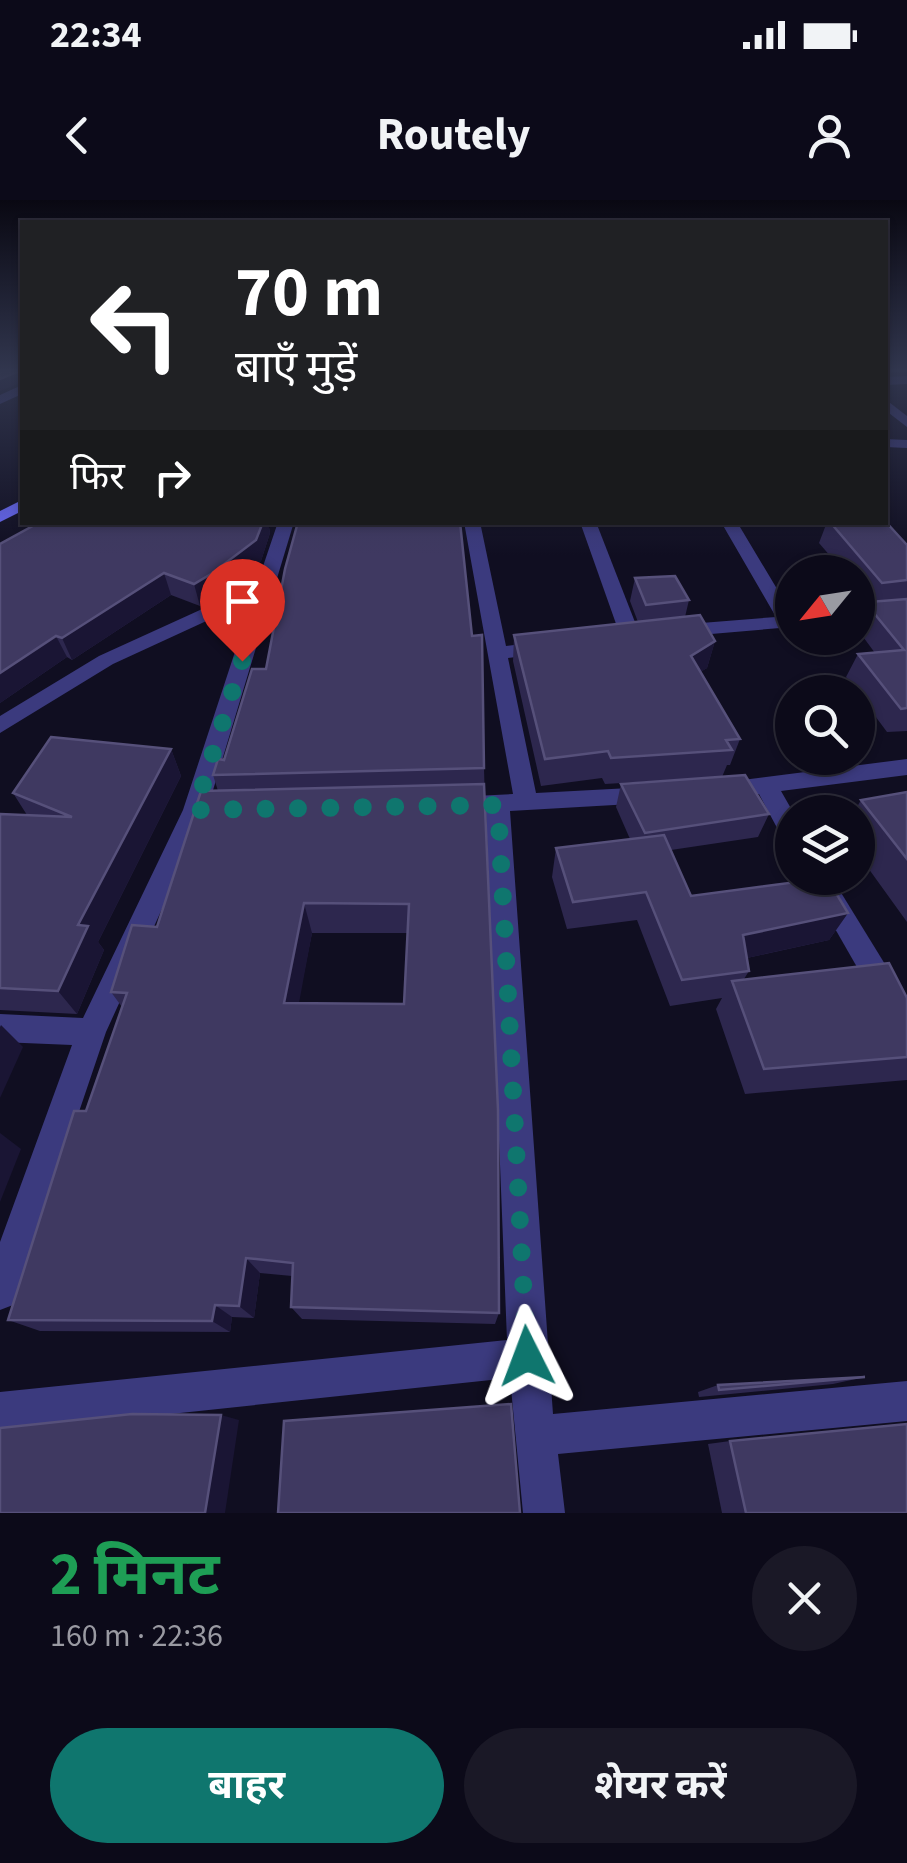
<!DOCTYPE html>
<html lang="hi">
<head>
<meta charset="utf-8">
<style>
  body { margin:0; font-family:"Source Sans 3","Noto Sans Devanagari",sans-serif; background:#1a1826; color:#f1f3f6; height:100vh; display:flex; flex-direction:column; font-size:38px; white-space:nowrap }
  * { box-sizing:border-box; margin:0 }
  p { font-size:32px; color:#9a9aa2 }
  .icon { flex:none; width:55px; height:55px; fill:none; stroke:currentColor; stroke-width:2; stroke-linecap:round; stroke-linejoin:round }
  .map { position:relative; height:1313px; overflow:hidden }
  .side { display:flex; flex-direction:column; background:#0c0a19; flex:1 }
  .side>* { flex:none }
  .guide { position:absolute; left:20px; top:20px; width:868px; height:305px; border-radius:0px; box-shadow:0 2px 8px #0004,0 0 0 2px #2c2b38; background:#202124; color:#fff; overflow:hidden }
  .needle { width:65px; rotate:240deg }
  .controls { position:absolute; left:775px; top:355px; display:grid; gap:20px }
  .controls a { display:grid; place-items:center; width:100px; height:100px; border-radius:50%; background:#0c0a19; box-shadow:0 2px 8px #0004,0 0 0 2px #2c2b38; font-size:50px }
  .pin { position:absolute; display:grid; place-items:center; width:85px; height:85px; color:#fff; margin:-102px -42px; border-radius:50% 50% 50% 0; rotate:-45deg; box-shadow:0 0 10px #0007 }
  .pin .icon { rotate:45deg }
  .me { position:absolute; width:110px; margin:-55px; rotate:357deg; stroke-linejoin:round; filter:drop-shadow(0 0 8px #0008) }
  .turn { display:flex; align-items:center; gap:35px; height:210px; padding:0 50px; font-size:45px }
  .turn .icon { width:130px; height:130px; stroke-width:2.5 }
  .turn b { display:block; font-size:70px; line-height:85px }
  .then { display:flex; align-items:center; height:95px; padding:0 50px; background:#0003; gap:20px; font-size:38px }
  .round { display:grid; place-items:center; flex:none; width:105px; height:105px; border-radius:52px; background:#1a1826 }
  .headline { display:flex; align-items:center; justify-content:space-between; height:170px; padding:0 50px }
  h1 { font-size:60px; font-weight:700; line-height:75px; color:#1e9e55 }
  .cta { display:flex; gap:20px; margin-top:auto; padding:20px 50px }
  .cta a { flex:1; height:115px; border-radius:60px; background:#0f766e; color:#fff; font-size:40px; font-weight:700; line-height:115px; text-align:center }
  .cta a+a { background:#1a1826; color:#f1f3f6 }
  .status { display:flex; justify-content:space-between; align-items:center; height:70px; padding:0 50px; background:#0c0a19; direction:ltr }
  .status svg { height:28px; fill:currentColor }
  header { display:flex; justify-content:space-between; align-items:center; height:130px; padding:0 50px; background:#0c0a19; font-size:45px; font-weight:700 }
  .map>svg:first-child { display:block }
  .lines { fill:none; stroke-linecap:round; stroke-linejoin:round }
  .street { fill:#3b3a7e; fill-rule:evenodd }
  .secondary { fill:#6969fa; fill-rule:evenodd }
  .wall { fill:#2d274e; fill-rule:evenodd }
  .shaded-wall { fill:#1a1534 }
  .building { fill:#3f3961; stroke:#56507a; stroke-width:2.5; fill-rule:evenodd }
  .route { stroke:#0f766e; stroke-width:18; stroke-dasharray:0 32.4 }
</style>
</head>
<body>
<div class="status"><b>22:34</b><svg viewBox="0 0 49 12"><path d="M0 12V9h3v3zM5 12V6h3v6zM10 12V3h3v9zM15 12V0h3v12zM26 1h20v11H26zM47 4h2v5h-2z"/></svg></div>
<header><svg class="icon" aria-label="back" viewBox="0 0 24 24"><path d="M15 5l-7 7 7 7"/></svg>Routely<svg class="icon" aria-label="person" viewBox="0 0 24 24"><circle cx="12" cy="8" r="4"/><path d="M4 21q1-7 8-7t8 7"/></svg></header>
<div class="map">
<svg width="907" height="1313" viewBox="0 0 907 1313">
  <rect width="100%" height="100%" fill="#100e21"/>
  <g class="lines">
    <g class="street">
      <path d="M907 176V184L885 185V177Z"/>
      <path d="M22 185V194L0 204V195Z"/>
      <path d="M885 199 907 216V227L885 210Z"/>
      <path d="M885 239 907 240V248L885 247Z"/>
      <path d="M278 322H294L207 610 106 832 18 1092 13 1105 0 1110V1042L72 845 0 842V814L83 818 183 610 252 400 113 464 0 533V516L99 456 257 384Z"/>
      <path d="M464 322H480L506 446 547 441 557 447 547 453 508 458 536 593 649 587 661 595 649 603 510 611 553 1214 907 1181V1221L558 1254 565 1313H523L510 1178 0 1232V1192L507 1140 486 613 454 615 442 606 454 597 513 594Z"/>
      <path d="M580 322H596L640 435 637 439 630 441 620 435Z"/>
      <path d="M721 322H737L792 414V427L676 437 666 431 676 425 776 417Z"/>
      <path d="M907 559V575L781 591 793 612 792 641 783 639 759 594 719 599 707 591 719 583Z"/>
      <path d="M806 678H832L907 800V841L897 837Z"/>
    </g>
    <path class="secondary" d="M22 300V311L0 322V311Z"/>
  </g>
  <g class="wall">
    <path d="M40 322H268L270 333 261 361 217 395 200 406 171 395 72 460 67 457 0 503Z"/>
    <path d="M827 322H885L907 345V531L887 532 846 477 858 454 875 453 858 430V400L860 396 866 400 858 389V372H844L819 343Z"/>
    <path d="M635 378 689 400 685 417 715 441 707 468 700 472 740 539 730 565H727L722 577 605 584 602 578 541 586 513 461 514 435 638 422 630 401Z"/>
    <path d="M171 549 181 576 98 742 104 750 77 814 0 810V614L27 615 13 593Z"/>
    <path d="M484 568 499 1113 495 1124 302 1119 291 1107 292 1076 260 1073 254 1118 232 1117 230 1132 40 1131 8 1120 86 911 122 807 111 792 157 727 218 591 213 575ZM312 733H408L404 804 298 803Z"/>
    <path d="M621 584 769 614 758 637 671 650 691 696 848 713 829 740 747 758 749 771 744 779 907 798V880L745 894 716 809 722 798 670 806 637 720 567 729 552 677 556 648 630 639 616 607Z"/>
    <path d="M907 592V722L858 654V612H854L861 600Z"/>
    <path d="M865 1177 833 1184 699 1197 698 1192 718 1185Z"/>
    <path d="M730 1241 907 1313H722L708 1244Z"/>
  </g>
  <g class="shaded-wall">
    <path d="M19 171 22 182 0 191V179Z"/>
    <path d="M263 322H268L270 333 261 361 217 395 200 406 194 384Z"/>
    <path d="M164 373 171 395 72 460 62 438Z"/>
    <path d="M56 436 67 457 0 503V473Z"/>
    <path d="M715 441 707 468 683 483 691 456Z"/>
    <path d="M171 549 181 576 98 742 104 750 77 814 58 791 78 725Z"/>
    <path d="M304 703 312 733 294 830 284 803Z"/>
    <path d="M848 713 829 740 728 762 743 735Z"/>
    <path d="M1 825 23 847 0 898V827Z"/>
    <path d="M0 933 21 949 0 1002Z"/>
    <path d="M246 1058 260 1073 254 1118 239 1106Z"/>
    <path d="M215 1105 232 1117 230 1132 212 1121Z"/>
    <path d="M221 1215 239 1220 225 1313H205Z"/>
  </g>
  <g class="building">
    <path d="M0 171H22V184L19 171 0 179Z"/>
    <path d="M885 321 907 345V380L882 383 830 322Z"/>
    <path d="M40 322H263L256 340 211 374 194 384 164 373 62 438 56 436 0 473V344Z"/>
    <path d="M298 322H460L472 436 482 435 484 568 213 575 218 559 224 560 252 469H266L285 369Z"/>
    <path d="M675 376 689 400 646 405 635 378Z"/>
    <path d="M860 396 869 402 907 399V508L901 509 858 454 904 450Z"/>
    <path d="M700 415 715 441 691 456 740 539 726 540 732 550 611 558 608 551 545 559 514 435Z"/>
    <path d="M51 537 171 549 78 725 88 726 58 791 0 788V614L72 617 13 593Z"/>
    <path d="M745 575 769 614 645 633 621 584Z"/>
    <path d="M484 584 498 910 499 1113 291 1107 293 1063 246 1058 239 1106 215 1105 212 1121 8 1120 74 911H86L127 793 111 792 132 725 157 727 201 591ZM304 703 409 704 404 804 284 803Z"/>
    <path d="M907 592V659L861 600Z"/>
    <path d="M664 635 691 696 827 678 848 713 743 735 749 771 682 780 646 692 573 702 556 648Z"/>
    <path d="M889 763 907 798V857L764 869 732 781Z"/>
    <path d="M865 1177 719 1190 718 1185Z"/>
    <path d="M511 1204 520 1313H278L284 1221Z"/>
    <path d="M132 1214 221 1215 205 1313H0V1228Z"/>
    <path d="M907 1224V1313H746L730 1241Z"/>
  </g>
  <linearGradient id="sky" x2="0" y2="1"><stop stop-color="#090812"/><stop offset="0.48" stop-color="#31364e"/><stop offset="1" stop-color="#31364e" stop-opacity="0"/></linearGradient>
  <rect width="907" height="355" fill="url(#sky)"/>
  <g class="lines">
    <path class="route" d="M242 461 195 610 498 605 527 1156"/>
  </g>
</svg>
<div class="controls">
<a><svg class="needle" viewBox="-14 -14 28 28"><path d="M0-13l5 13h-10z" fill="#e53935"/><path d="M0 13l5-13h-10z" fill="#9a9aa2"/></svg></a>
<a><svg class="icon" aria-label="search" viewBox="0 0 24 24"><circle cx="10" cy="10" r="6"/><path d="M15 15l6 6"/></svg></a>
<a><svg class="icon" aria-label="layers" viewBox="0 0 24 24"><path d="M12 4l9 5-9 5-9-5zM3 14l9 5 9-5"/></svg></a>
</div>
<div class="pin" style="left:242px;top:461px;background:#d93025"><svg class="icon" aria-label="arrive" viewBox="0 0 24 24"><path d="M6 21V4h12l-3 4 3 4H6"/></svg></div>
<svg class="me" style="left:527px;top:1156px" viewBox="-20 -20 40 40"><path d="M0-17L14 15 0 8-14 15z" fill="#0f766e" stroke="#fff" stroke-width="4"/></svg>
<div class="guide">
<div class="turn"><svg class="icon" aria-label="left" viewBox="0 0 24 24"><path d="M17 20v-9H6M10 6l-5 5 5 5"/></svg><div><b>70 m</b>बाएँ मुड़ें</div></div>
<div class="then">फिर<svg class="icon" aria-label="right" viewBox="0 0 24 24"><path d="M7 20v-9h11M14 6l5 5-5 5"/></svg></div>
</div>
</div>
<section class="side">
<div class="headline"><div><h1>2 मिनट</h1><p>160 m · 22:36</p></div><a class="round"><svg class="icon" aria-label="close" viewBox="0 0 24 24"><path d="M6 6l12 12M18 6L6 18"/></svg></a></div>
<div class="cta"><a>बाहर</a><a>शेयर करें</a></div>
</section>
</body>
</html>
